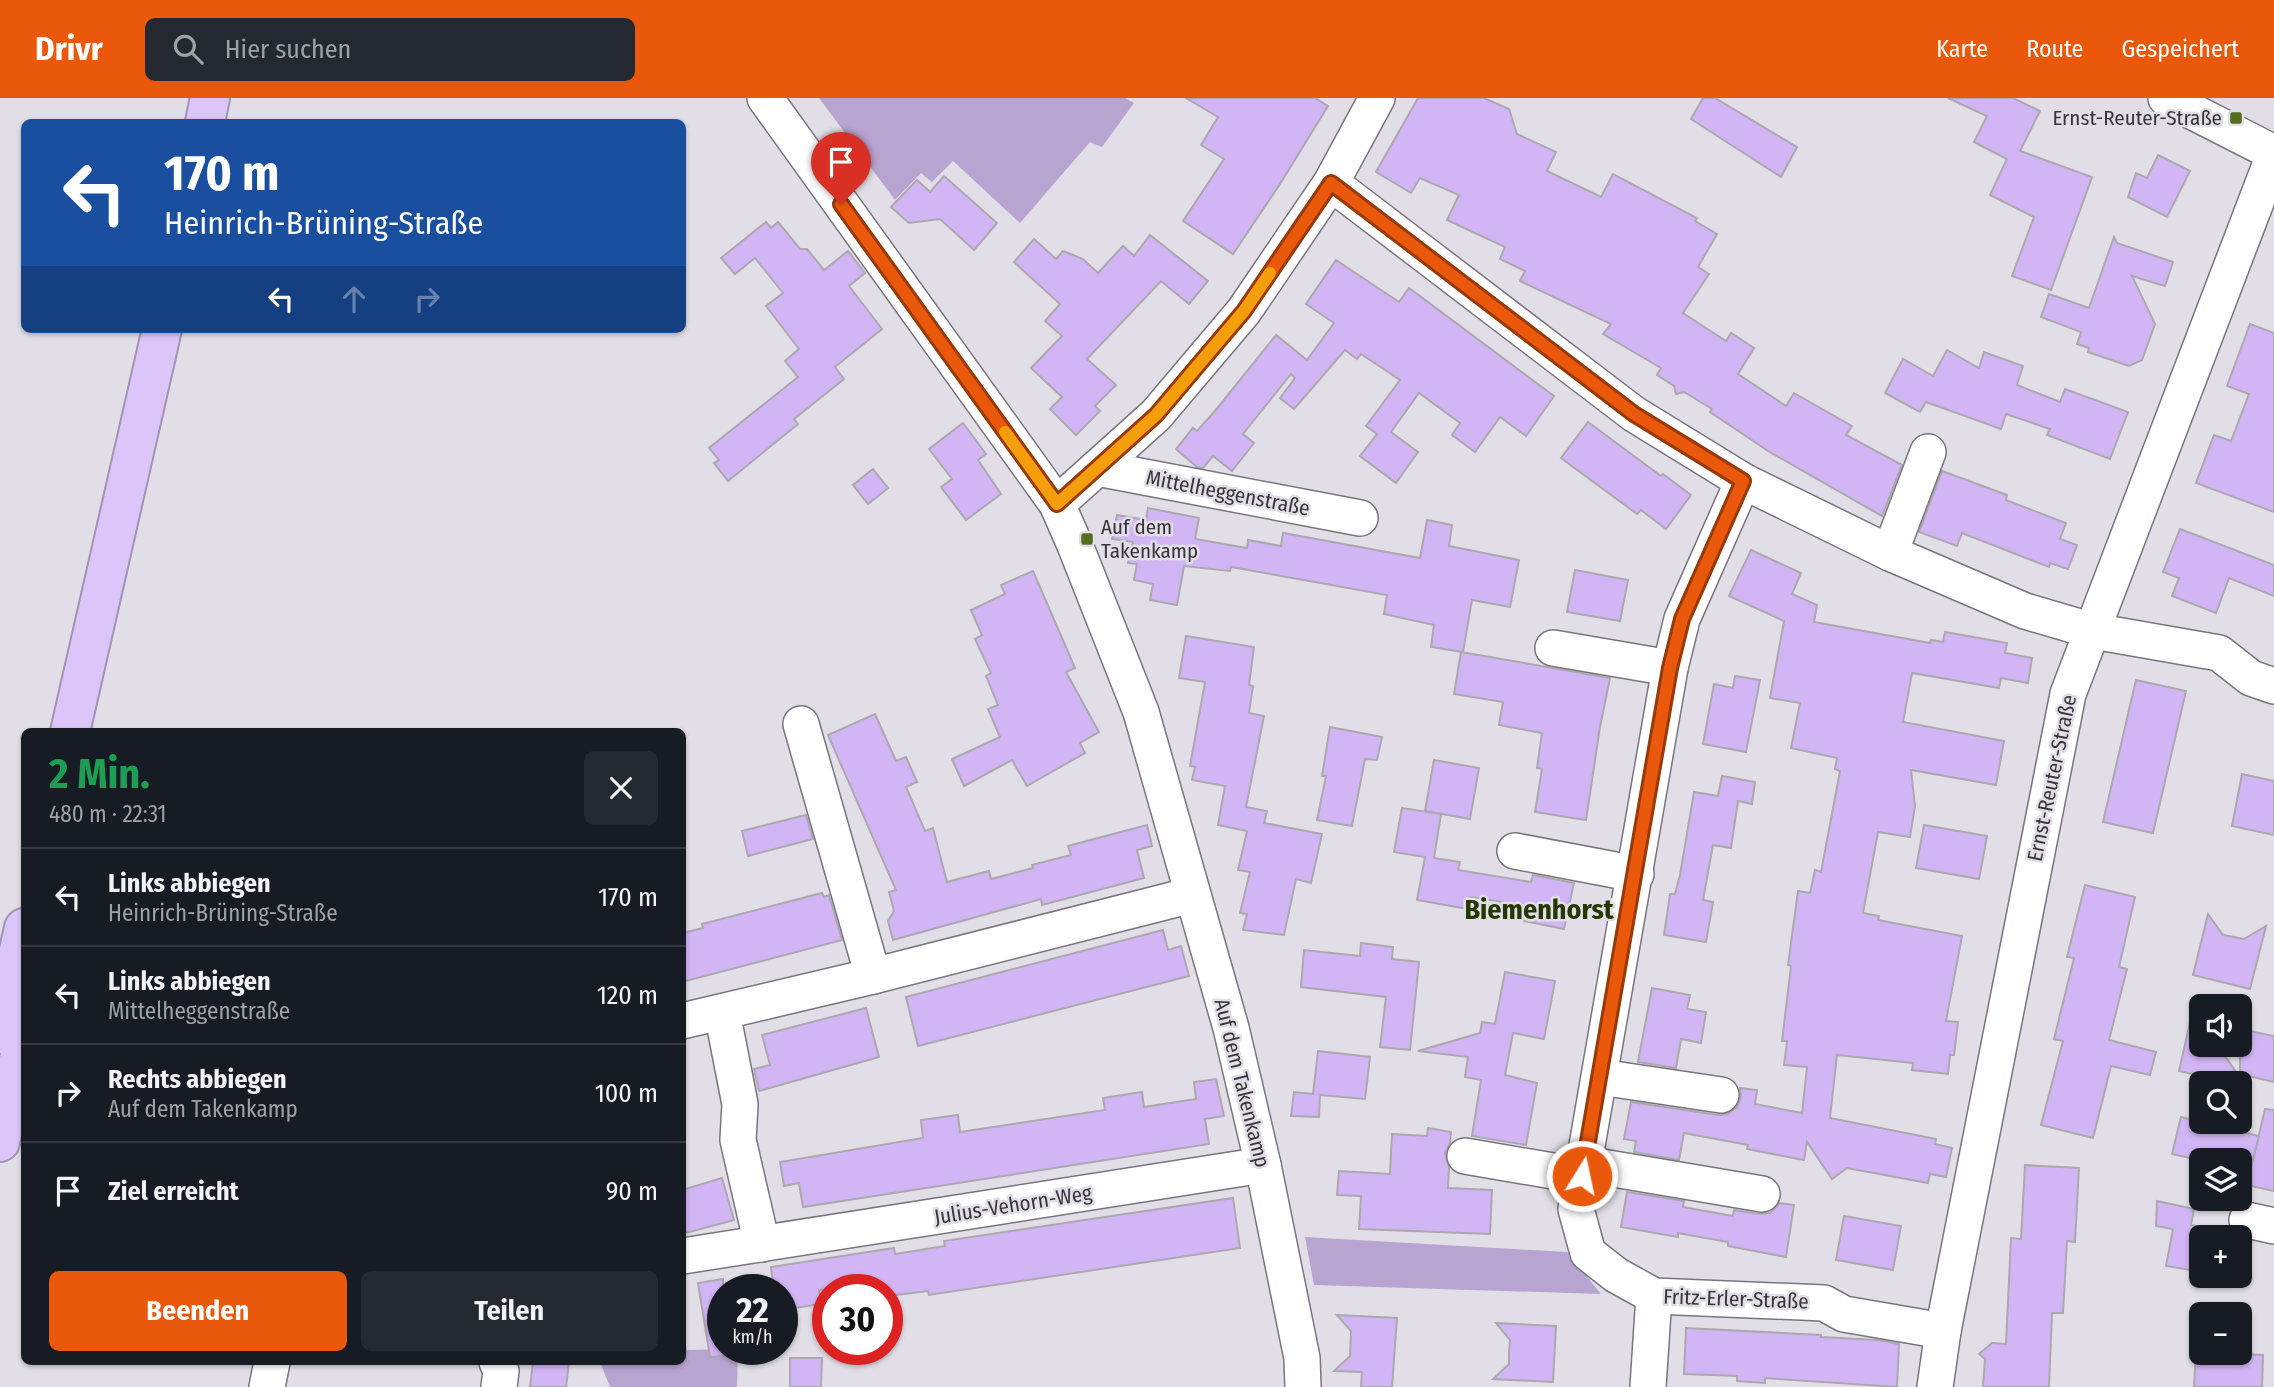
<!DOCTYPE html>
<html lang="de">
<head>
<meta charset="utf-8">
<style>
  body { margin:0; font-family:"Fira Sans Condensed",sans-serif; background:#242831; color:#f1f3f6; height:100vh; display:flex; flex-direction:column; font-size:26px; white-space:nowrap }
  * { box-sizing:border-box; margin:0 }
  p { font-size:23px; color:#9ea1a6 }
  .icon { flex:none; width:38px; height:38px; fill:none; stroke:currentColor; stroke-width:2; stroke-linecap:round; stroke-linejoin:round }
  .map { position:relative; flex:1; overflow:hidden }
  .sheet { position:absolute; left:21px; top:630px; width:665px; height:637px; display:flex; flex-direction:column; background:#171b24; border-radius:10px; box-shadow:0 2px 5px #0004 }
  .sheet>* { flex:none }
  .hud { position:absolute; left:21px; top:21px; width:665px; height:214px; border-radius:10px; box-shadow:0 2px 5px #0004; background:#1a4fa0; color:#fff; overflow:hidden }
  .fabs { position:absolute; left:2189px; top:896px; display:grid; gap:14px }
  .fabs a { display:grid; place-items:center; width:63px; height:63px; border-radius:10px; background:#171b24; box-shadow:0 2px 5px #0004; font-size:35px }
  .speed { position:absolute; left:707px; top:1176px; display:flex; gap:14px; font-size:35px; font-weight:700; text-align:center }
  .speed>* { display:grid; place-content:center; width:91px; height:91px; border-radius:50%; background:#171b24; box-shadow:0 2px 5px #0004; line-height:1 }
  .speed small { font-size:18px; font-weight:400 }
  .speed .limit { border:10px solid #d22; background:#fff; color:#111 }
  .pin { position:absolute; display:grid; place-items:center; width:60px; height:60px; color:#fff; margin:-72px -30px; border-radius:50% 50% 50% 0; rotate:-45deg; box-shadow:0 0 7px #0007 }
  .pin .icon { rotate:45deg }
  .me { position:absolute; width:77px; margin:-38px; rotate:10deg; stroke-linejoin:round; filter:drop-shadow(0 0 5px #0008) }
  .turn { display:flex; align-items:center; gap:24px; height:147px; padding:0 28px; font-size:32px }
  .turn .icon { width:91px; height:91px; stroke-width:2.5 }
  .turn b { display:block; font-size:49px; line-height:60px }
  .lanes { display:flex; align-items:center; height:66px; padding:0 28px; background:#0003; justify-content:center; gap:35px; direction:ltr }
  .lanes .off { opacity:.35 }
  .round { display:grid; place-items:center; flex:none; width:74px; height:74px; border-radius:10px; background:#242831 }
  .summary { display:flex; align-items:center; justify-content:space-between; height:119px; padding:0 28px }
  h1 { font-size:42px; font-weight:700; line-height:52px; color:#1e9e55 }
  .cta { display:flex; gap:14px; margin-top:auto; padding:14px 28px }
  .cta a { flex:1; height:80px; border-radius:10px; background:#ea580c; color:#fff; font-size:28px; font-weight:700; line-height:80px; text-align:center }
  .cta a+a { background:#242831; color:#f1f3f6 }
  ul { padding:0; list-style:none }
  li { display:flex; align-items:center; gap:21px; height:98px; padding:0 28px; border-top:2px solid #363941 }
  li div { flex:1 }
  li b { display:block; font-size:26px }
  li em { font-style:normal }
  header { display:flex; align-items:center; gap:42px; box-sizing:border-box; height:98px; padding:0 35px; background:#ea580c; color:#fff }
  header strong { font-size:33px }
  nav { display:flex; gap:38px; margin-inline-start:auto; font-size:24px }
  .search { width:490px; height:63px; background:#242831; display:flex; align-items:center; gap:18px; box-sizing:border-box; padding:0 24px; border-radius:10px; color:#9ea1a6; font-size:26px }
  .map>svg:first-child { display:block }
  .green { fill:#b8a4d0 }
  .building { fill:#d2b5f4; stroke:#aca8b0; stroke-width:2 }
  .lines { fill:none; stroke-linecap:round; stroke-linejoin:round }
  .minor-casing { stroke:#79757d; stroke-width:38 }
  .highway-casing { stroke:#a393b5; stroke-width:42 }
  .minor { stroke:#fff; stroke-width:35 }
  .highway { stroke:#dcc5f8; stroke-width:38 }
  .route-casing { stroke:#983908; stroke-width:18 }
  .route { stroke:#ea580c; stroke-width:12 }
  .slow { stroke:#f59e0b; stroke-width:12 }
  .poi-dot { fill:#556d1f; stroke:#e2dee7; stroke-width:2.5 }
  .labels { text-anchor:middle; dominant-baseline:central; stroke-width:5; stroke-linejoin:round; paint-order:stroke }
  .poi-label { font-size:21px; fill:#383639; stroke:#e2dee7; text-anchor:end }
  .street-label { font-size:21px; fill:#383639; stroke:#e2dee7 }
  .district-label { font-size:28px; font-weight:bold; fill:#273700; stroke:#e2dee7 }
</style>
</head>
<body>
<header>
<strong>Drivr</strong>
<div class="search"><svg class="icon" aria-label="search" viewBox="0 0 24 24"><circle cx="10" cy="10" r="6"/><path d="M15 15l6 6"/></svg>Hier suchen</div>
<nav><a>Karte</a><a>Route</a><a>Gespeichert</a></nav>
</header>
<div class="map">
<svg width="2274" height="1289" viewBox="0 0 2274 1289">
  <rect width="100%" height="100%" fill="#e2dee7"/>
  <g class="green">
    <path d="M819 0H1125L1134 5 1102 49 1090 44 1020 125 953 63 932 84 921 75 895 102Z"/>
    <path d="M1305 1139 1567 1154 1601 1196 1314 1187Z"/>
    <path d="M683 1238 687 1252 738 1251 737 1289H610L600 1264H682Z"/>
  </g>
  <g class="building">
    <path d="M1186 0H1315L1328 8 1280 86 1233 156 1183 123 1224 61 1201 47 1218 19Z"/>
    <path d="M1418 0H1484L1509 11 1517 36 1556 54 1547 73 1601 99 1613 76 1697 120 1695 123 1717 136 1698 169 1709 176 1683 215 1726 243 1731 235 1754 250 1738 276 1786 308 1794 295 1852 328 1846 337 1902 367 1882 418 1768 353 1710 314 1712 311 1684 294 1676 296 1674 288 1657 277 1661 270 1603 236 1611 226 1520 183 1525 173 1500 161 1505 149 1447 122 1459 97 1420 80 1411 95 1376 74Z"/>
    <path d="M1703 0H1715L1797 49 1781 79 1691 21Z"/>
    <path d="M1948 0H2013L2040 13 2020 53 2092 79 2051 192 2012 178 2034 119 1990 97 2007 61 1974 44 1987 18Z"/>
    <path d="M2158 57 2190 73 2167 119 2128 99 2136 75 2147 80Z"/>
    <path d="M944 78 997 125 974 152 940 121 909 125 891 109 917 82 930 94Z"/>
    <path d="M766 124 771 130 778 124 800 151H807L824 172 848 153 865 175 849 188 882 231 835 269 844 281 794 321 798 326 728 383 714 365 719 362 709 350 798 279 785 263 799 251 766 208 783 195 755 160 735 176 721 160Z"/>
    <path d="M1150 137 1208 183 1189 206 1161 183 1087 261 1116 287 1095 308 1100 313 1076 337 1050 311 1062 299 1031 270 1062 238 1045 223 1060 206 1014 164 1034 141 1056 161 1063 153 1083 161 1098 175 1123 148 1134 158Z"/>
    <path d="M2114 139 2117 145 2173 164 2165 188 2132 178 2155 226 2142 262 2129 268 2088 254 2089 250 2077 246 2081 234 2041 219 2049 196 2089 210Z"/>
    <path d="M1336 162 1399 204 1409 190 1554 298 1526 338 1500 319 1475 354 1452 337 1460 325 1419 295 1391 334 1418 354 1396 385 1360 358 1377 336 1366 328 1400 282 1361 256 1357 261 1345 252 1294 311 1280 300 1295 280 1291 276 1243 336 1254 345 1232 373 1213 358 1203 370 1197 369 1176 351 1193 330 1197 333 1215 313 1276 237 1307 262 1334 225 1306 206Z"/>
    <path d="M2250 226 2274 235V414L2196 385 2214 337 2231 343 2249 296 2227 288Z"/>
    <path d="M1947 252 1979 270 1984 254 2023 268 2017 287 2060 304 2065 291 2128 314 2110 361 2047 337 2050 331 2006 316 2001 331 1926 304 1920 314 1885 295 1903 261 1933 278Z"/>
    <path d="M1588 324 1661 378 1663 376 1691 397 1666 431 1641 412 1637 416 1561 360Z"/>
    <path d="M963 325 986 356 978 362 1001 396 966 422 941 389 952 381 929 351Z"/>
    <path d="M873 371 888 390 868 406 853 387Z"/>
    <path d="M1942 373 2007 397 2006 402 2066 425 2060 441 2077 447 2068 471 2050 465 2049 469 1962 435 1957 448 1919 434Z"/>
    <path d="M1148 410 1199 420 1195 441 1247 450 1248 442 1281 448 1283 435 1420 460 1427 422 1452 427 1449 448 1519 462 1510 509 1472 502 1463 554 1431 549 1434 527 1384 516 1387 497 1231 469 1230 473 1184 468 1177 507 1150 502 1153 486 1134 482 1137 466 1128 465 1133 444 1112 441 1117 417 1146 422Z"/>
    <path d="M2180 431 2274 467V498L2229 480 2216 515 2172 498 2179 480 2163 474Z"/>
    <path d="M1751 452 1801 475 1792 496 1817 507 1814 524 1930 545 1931 542 1943 544 1945 534 2007 545 2005 555 2032 560 2028 585 2001 580 1999 590 1912 575 1903 624 2004 643 1996 687 1911 672 1915 708 1910 739 1878 734 1863 815 1879 818 1878 822 1962 838 1946 923 1958 924 1954 957H1950L1948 976 1912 972 1913 965 1837 957 1830 1020 1936 1041 1935 1046 1952 1050 1946 1079 1930 1076 1928 1085 1847 1070 1832 1081 1807 1044 1804 1062 1747 1051 1748 1047 1684 1035 1679 1062 1634 1054 1636 1043 1624 1041 1631 1004 1718 1017 1728 1016 1737 1009 1741 999 1740 990 1757 992 1755 1006 1802 1015 1807 969 1784 967 1787 943H1782L1791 868 1788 867 1798 793 1810 795 1815 772 1821 774 1840 673 1835 671 1837 660 1791 650 1800 605 1770 600 1784 523 1729 498Z"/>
    <path d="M1575 472 1628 482 1620 523 1567 514Z"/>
    <path d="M1033 473 1075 570 1066 574 1099 634 1080 645 1085 655 1027 688 1012 662 964 688 952 661 1000 639 988 611 998 607 986 578 991 575 975 541 982 537 971 512 1005 496 1001 487Z"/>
    <path d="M1186 538 1254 549 1249 587 1253 588 1249 615 1264 618 1246 709 1267 713 1264 725 1322 736 1311 785 1296 781 1284 837 1243 832 1247 816 1240 815 1250 774 1238 772 1247 733 1218 727 1225 688 1192 682 1195 669 1190 668 1205 584 1179 580Z"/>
    <path d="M1461 554 1610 580 1600 629 1586 722 1535 714 1542 671 1537 670 1542 635 1499 627 1503 604 1454 596Z"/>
    <path d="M1735 578 1760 582 1746 654 1703 646 1714 586 1733 590Z"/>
    <path d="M2136 582 2186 593 2153 735 2103 724Z"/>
    <path d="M875 616 896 663 906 659 917 684 906 689 925 733 933 730 947 784 989 773 991 781 1033 770 1032 767 1071 757 1068 748 1147 727 1152 748 1137 752 1144 780 1042 807 1041 801 893 842 888 823 894 813 889 794 896 792 828 637Z"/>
    <path d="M1330 629 1382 639 1377 662 1365 661 1352 728 1317 722 1326 678H1322Z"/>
    <path d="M1434 662 1479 670 1470 721 1425 713Z"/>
    <path d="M2242 676 2274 683V737L2232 728Z"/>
    <path d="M1722 678 1755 684 1752 706 1738 703 1731 750 1713 747 1703 802 1713 804 1706 844 1664 837 1670 796H1675L1680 777 1694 694 1718 698Z"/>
    <path d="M1402 710 1441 716 1434 760 1460 764 1458 772 1531 784 1533 777 1574 785 1564 831 1524 823 1527 808 1470 799 1468 811 1417 802 1425 759 1394 754Z"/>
    <path d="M806 717 813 741 748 758 742 733Z"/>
    <path d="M1924 727 1987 738 1979 781 1916 770Z"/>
    <path d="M2085 787 2135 799 2119 869 2127 871 2109 942 2156 954 2150 977 2111 968 2093 1040 2041 1027 2063 943 2054 941 2074 860 2067 859Z"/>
    <path d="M822 795 824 799 829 797 842 842 682 884V835L703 830 702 826Z"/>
    <path d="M2208 816 2223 837 2244 841 2266 828 2250 891 2193 877Z"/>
    <path d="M1163 832 1168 852 1181 848 1189 878 918 948 906 899Z"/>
    <path d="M1361 845 1393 849 1392 861 1419 864 1410 952 1380 949 1386 899 1301 889 1304 852 1360 858Z"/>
    <path d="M1505 874 1555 883 1544 941 1513 935 1505 977 1537 985 1526 1047 1472 1038 1481 982 1465 979 1468 959 1418 953 1480 935 1482 924 1495 926Z"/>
    <path d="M1652 890 1690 897 1687 911 1706 914 1701 945 1681 941 1676 970 1638 964Z"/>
    <path d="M866 910 879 959 759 993 754 971 770 967 762 937Z"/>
    <path d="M2193 911 2202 924V947H2217L2246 988 2179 973Z"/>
    <path d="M2240 931 2274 938V984L2240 976Z"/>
    <path d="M1318 953 1370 959 1365 1001 1320 997 1319 1019 1291 1018 1294 994 1313 996Z"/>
    <path d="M1216 981 1224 1018 1205 1021 1209 1046 803 1109 799 1085 784 1088 780 1064 923 1040 921 1022 958 1017 960 1034 1105 1012 1103 1000 1142 994 1144 1009 1196 1001 1194 984Z"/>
    <path d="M2265 1011 2274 1012V1093L2247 1087Z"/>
    <path d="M2181 1019 2259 1038 2253 1062H2199L2172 1056Z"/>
    <path d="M1428 1030 1451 1034 1450 1045 1445 1055 1449 1069 1448 1090 1492 1092 1490 1136 1359 1131 1361 1098 1337 1097 1339 1073 1390 1076 1392 1036 1427 1038Z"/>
    <path d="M2025 1067 2079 1070 2075 1144 2067 1143 2063 1215H2052L2049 1289H1983L1985 1261 1979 1256 1992 1245 2006 1246 2011 1140 2021 1141Z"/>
    <path d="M722 1080 734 1122 682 1136V1092Z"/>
    <path d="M1627 1094 1684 1103 1683 1109 1733 1118 1734 1112 1759 1116 1770 1115 1780 1105 1794 1107 1786 1159 1728 1148V1144L1678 1135V1139L1621 1129Z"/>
    <path d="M1233 1100 1240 1150 929 1197 928 1193 887 1198V1192H819L821 1206 782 1212V1192H774L771 1169 894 1150 895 1156 945 1148 944 1143Z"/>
    <path d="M2157 1103 2194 1111 2191 1127 2202 1129V1174L2166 1168 2173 1131 2156 1128Z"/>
    <path d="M1844 1118 1901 1128 1893 1172 1836 1162Z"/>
    <path d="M723 1181V1258L710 1259 698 1185Z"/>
    <path d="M1337 1217 1397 1220 1392 1289H1361L1362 1274 1334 1273 1350 1258 1351 1233Z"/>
    <path d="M1496 1225 1556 1228 1553 1284 1493 1281 1509 1266V1254L1510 1242Z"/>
    <path d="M1686 1230 1821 1237V1239L1878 1242 1899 1246 1897 1289 1765 1280V1285L1737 1283V1278L1684 1276Z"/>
    <path d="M2196 1254 2263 1257 2262 1289H2194Z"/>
    <path d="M790 1260H822L821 1289H790Z"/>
    <path d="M533 1264H569L566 1289H530Z"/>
  </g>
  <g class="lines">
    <g class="minor-casing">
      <g id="minor">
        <path d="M765 0 1057 406 1075 447 1141 614 1231 930 1263 1067 1302 1260 1303 1289"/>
        <path d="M2166 0 2274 55"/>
        <path d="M1331 85 1634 316 1743 383 1890 455 2025 513 2093 533 2219 555 2251 580 2274 588"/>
        <path d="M1097 370 1360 420"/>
        <path d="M1743 383 1682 521 1670 570 1576 1111 1588 1155 1616 1177 1654 1198 1824 1205 1844 1216 1943 1233"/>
        <path d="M1057 406 1156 317 1244 213 1331 85 1377 0"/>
        <path d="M1890 455 1928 354"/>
        <path d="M1553 550 1670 570"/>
        <path d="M801 626 873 878"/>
        <path d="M1515 753 1636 776"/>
        <path d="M722 914 740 1006 738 1042 762 1146"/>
        <path d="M682 923 873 878 1192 797"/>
        <path d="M1600 979 1721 997"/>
        <path d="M1465 1058 1582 1078"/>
        <path d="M1584 1066 1762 1096"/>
        <path d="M2247 1122 2274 1128"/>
        <path d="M683 1158 1263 1067"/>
        <path d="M497 1264 501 1273 499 1289"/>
        <path d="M267 1289 272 1264"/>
        <path d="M1648 1289 1654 1198"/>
        <path d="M1935 1289 1943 1233 2068 596 2274 57"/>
      </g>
    </g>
    <g class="highway-casing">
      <g id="highway">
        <path d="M205 24 210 0"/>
        <path d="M70 634 162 231"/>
        <path d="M0 936 24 830"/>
        <path d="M0 1044 24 940"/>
      </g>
    </g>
    <use href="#minor" class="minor"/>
    <use href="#highway" class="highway"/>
  </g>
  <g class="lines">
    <g class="route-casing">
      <path id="route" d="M841 106 1057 406 1156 317 1244 213 1331 85 1634 316 1743 383 1682 521 1670 570 1582 1078"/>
    </g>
    <use href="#route" class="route"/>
    <path class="slow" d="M1005 334 1057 406 1156 317 1244 213 1270 175"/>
  </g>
  <g class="poi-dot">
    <rect x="2229" y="13" width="14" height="14" rx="3.5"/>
    <rect x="1080" y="434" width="14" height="14" rx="3.5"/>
  </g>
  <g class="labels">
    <g class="poi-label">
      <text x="2222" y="20">Ernst-Reuter-Straße</text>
      <text x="1101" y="429" text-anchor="start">Auf dem<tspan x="1101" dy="24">Takenkamp</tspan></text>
    </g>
    <g class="street-label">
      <text transform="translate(1228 395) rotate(11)">Mittelheggenstraße</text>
      <text transform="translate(2052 680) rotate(-78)">Ernst-Reuter-Straße</text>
      <text transform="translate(1242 985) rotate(76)">Auf dem Takenkamp</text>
      <text transform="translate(1013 1107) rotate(-9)">Julius-Vehorn-Weg</text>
      <text transform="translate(1736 1201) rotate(2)">Fritz-Erler-Straße</text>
    </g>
    <g class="district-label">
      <text x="1539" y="811">Biemenhorst</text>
    </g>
  </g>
</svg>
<div class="fabs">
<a><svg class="icon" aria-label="sound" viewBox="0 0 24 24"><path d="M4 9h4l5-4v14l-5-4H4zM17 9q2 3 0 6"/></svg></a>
<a><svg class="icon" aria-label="search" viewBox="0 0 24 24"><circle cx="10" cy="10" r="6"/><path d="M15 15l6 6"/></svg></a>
<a><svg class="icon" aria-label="layers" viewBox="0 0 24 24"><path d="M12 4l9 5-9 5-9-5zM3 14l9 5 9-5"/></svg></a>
<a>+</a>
<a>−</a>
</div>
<div class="speed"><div>22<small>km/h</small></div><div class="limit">30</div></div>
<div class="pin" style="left:841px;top:106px;background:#d93025"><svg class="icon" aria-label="arrive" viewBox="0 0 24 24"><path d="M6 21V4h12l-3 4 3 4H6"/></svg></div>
<svg class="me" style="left:1582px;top:1078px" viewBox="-20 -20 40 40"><circle r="17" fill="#ea580c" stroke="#fff" stroke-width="3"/><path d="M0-11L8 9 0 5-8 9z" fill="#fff"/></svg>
<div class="hud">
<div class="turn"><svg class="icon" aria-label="left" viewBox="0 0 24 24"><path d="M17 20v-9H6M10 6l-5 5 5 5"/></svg><div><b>170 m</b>Heinrich-Brüning-Straße</div></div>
<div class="lanes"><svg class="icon" aria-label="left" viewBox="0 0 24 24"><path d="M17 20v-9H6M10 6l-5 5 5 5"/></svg><svg class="icon off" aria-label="ahead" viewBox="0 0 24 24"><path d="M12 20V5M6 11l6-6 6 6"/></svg><svg class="icon off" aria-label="right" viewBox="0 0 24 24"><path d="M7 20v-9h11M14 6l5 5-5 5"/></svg></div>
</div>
<section class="sheet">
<div class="summary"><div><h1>2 Min.</h1><p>480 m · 22:31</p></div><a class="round"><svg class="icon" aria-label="close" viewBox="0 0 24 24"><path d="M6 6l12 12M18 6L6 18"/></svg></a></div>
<ul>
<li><svg class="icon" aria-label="left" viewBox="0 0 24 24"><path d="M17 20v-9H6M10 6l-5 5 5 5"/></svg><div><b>Links abbiegen</b><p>Heinrich-Brüning-Straße</p></div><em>170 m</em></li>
<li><svg class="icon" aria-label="left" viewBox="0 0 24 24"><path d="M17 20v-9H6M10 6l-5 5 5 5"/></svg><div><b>Links abbiegen</b><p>Mittelheggenstraße</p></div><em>120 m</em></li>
<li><svg class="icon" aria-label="right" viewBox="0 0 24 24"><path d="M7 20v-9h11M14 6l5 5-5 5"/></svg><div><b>Rechts abbiegen</b><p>Auf dem Takenkamp</p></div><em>100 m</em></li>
<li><svg class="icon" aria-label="arrive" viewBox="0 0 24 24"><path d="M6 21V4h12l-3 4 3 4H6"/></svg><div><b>Ziel erreicht</b></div><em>90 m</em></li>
</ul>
<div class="cta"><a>Beenden</a><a>Teilen</a></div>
</section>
</div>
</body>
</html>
